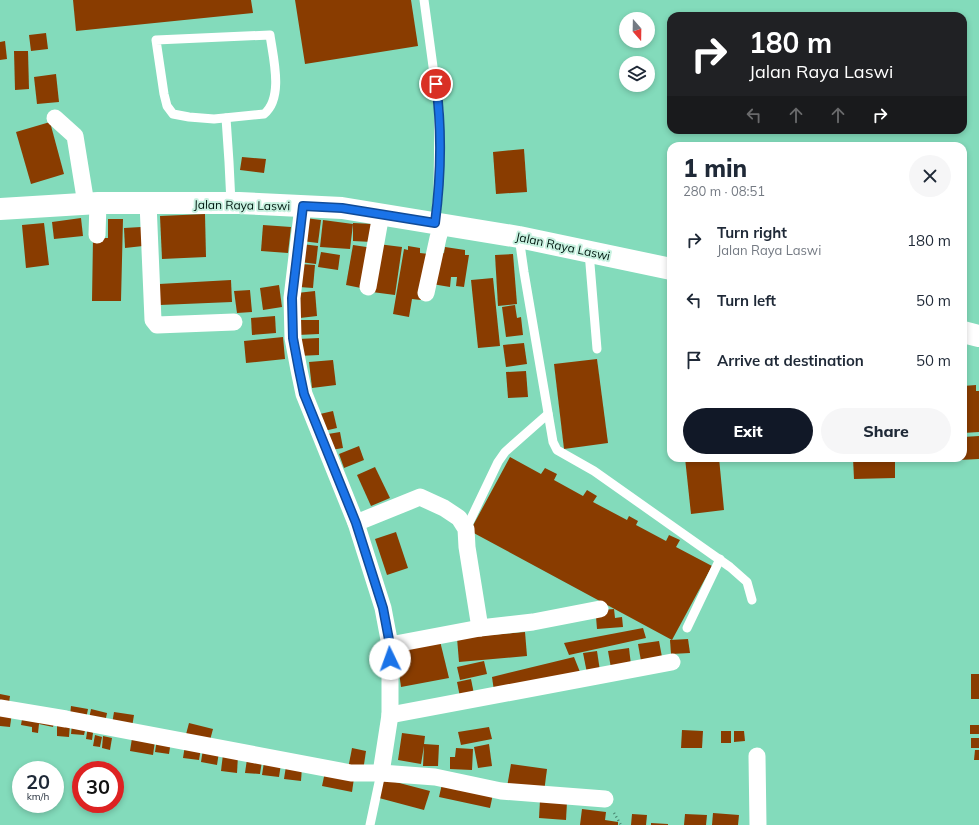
<!DOCTYPE html>
<html lang="en">
<head>
<meta charset="utf-8">
<style>
  body { margin:0; font-family:Mulish,sans-serif; background:#f6f6f7; color:#1f2937; height:100vh; display:flex; flex-direction:column; font-size:15px; white-space:nowrap }
  * { box-sizing:border-box; margin:0 }
  p { font-size:13px; color:#747a83 }
  .icon { flex:none; width:22px; height:22px; fill:none; stroke:currentColor; stroke-width:2; stroke-linecap:round; stroke-linejoin:round }
  .map { position:relative; flex:1; overflow:hidden }
  .panel { position:absolute; left:667px; top:142px; width:300px; height:320px; display:flex; flex-direction:column; background:#fff; border-radius:12px; box-shadow:0 2px 6px #0003 }
  .panel>* { flex:none }
  .banner { position:absolute; left:667px; top:12px; width:300px; height:122px; border-radius:12px; box-shadow:0 2px 6px #0003; background:#202124; color:#fff; overflow:hidden }
  .needle { width:26px; rotate:160deg }
  .buttons { position:absolute; left:619px; top:12px; display:grid; gap:8px }
  .buttons a { display:grid; place-items:center; width:36px; height:36px; border-radius:50%; background:#fff; box-shadow:0 2px 6px #0003; font-size:20px }
  .speed { position:absolute; left:12px; top:761px; display:flex; gap:8px; font-size:20px; font-weight:700; text-align:center }
  .speed>* { display:grid; place-content:center; width:52px; height:52px; border-radius:50%; background:#fff; box-shadow:0 2px 6px #0003; line-height:1 }
  .speed small { font-size:10px; font-weight:400 }
  .speed .limit { border:6px solid #d22; background:#fff; color:#111 }
  .pin { position:absolute; display:grid; place-items:center; width:34px; height:34px; color:#fff; margin:-17px; border:2px solid #fff; border-radius:50%; box-shadow:0 1px 4px #0007 }
  .me { position:absolute; width:44px; margin:-22px; rotate:357deg; stroke-linejoin:round; filter:drop-shadow(0 0 3px #0008) }
  .turn { display:flex; align-items:center; gap:14px; height:84px; padding:0 16px; font-size:18px }
  .turn .icon { width:52px; height:52px; stroke-width:2.5 }
  .turn b { display:block; font-size:28px; line-height:34px }
  .lanes { display:flex; align-items:center; height:38px; padding:0 16px; background:#0003; justify-content:center; gap:20px; direction:ltr }
  .lanes .off { opacity:.35 }
  .round { display:grid; place-items:center; flex:none; width:42px; height:42px; border-radius:21px; background:#f6f6f7 }
  .head { display:flex; align-items:center; justify-content:space-between; height:68px; padding:0 16px }
  h1 { font-size:24px; font-weight:800; line-height:30px }
  .button { display:flex; gap:8px; margin-top:auto; padding:8px 16px }
  .button a { flex:1; height:46px; border-radius:24px; background:#111827; color:#fff; font-size:16px; font-weight:800; line-height:46px; text-align:center }
  .button a+a { background:#f6f6f7; color:#1f2937 }
  ul { padding:0; list-style:none }
  li { display:flex; align-items:center; gap:12px; height:60px; padding:0 16px }
  li div { flex:1 }
  li b { display:block; font-size:15px }
  li em { font-style:normal }
  .map>svg:first-child { display:block }
  .building { fill:#893c00 }
  .lines { fill:none; stroke-linecap:round; stroke-linejoin:round }
  .path { stroke:#48846f; stroke-width:2.5; stroke-dasharray:1 3; stroke-linecap:butt }
  .lane { stroke:#fff; stroke-width:9 }
  .street { stroke:#fff; stroke-width:17 }
  .primary { stroke:#fff; stroke-width:22 }
  .route-casing { stroke:#114b97; stroke-width:10 }
  .route { stroke:#1a73e8; stroke-width:7 }
  .labels { text-anchor:middle; dominant-baseline:central; stroke-width:4; stroke-linejoin:round; paint-order:stroke }
  .street-label { font-size:12px; fill:#001810; stroke:#c9f2e1 }
</style>
</head>
<body>
<div class="map">
<svg width="979" height="825" viewBox="0 0 979 825">
  <rect width="100%" height="100%" fill="#83dbbb"/>
  <g class="building">
    <path d="M73 0H251L253 13 76 31Z"/>
    <path d="M295 0H411L418 46 305 64Z"/>
    <path d="M46 33 48 49 31 51 29 35Z"/>
    <path d="M5 41 7 59 0 60V42Z"/>
    <path d="M14 51H28L29 89 15 90Z"/>
    <path d="M56 74 59 102 37 104 34 77Z"/>
    <path d="M50 122 64 174 31 184 16 132Z"/>
    <path d="M524 149 527 192 496 194 493 152Z"/>
    <path d="M242 157 266 159 264 173 240 170Z"/>
    <path d="M205 214 206 257 162 259 160 216Z"/>
    <path d="M81 218 83 236 54 239 52 222Z"/>
    <path d="M305 218 321 220 318 243 302 241Z"/>
    <path d="M108 219H123L121 301H92L93 238H108Z"/>
    <path d="M323 220 353 224 350 249 320 247Z"/>
    <path d="M44 223 49 265 26 268 22 225Z"/>
    <path d="M353 223 373 224 372 242 353 241Z"/>
    <path d="M263 225 291 227 288 253 261 251Z"/>
    <path d="M141 227 143 246 125 248 124 228Z"/>
    <path d="M302 244 318 246 316 264 300 262Z"/>
    <path d="M378 244 402 247 395 295 372 292Z"/>
    <path d="M353 245 373 248 366 289 346 285Z"/>
    <path d="M408 246 420 248V253L429 254 421 300 412 299 409 317 393 314 404 249 408 250Z"/>
    <path d="M445 247 465 250V255H469L464 287 456 286 457 277H451L450 287 432 284 437 252 444 253Z"/>
    <path d="M321 252 340 255 338 270 318 267Z"/>
    <path d="M513 254 517 304 498 306 495 255Z"/>
    <path d="M301 264 315 265 313 288 299 287Z"/>
    <path d="M493 278 500 346 478 348 471 280Z"/>
    <path d="M231 280 232 302 160 305 159 284Z"/>
    <path d="M279 285 282 307 263 310 260 288Z"/>
    <path d="M250 290 252 312 237 313 234 291Z"/>
    <path d="M315 291 317 316 300 318 297 293Z"/>
    <path d="M515 305 517 318 521 317 523 335 506 337 502 307Z"/>
    <path d="M275 316 276 333 252 335 251 318Z"/>
    <path d="M298 320H319V334L298 335Z"/>
    <path d="M283 337 285 359 246 363 244 341Z"/>
    <path d="M319 338V355L298 356V339Z"/>
    <path d="M524 343 527 364 506 367 503 345Z"/>
    <path d="M597 359 608 443 564 449 554 364Z"/>
    <path d="M333 360 336 385 312 388 309 362Z"/>
    <path d="M526 371 528 397 508 398 506 372Z"/>
    <path d="M976 385V391H979V432L963 433V386Z"/>
    <path d="M333 411 337 428 324 431 320 414Z"/>
    <path d="M340 432 343 448 331 450 328 434Z"/>
    <path d="M979 436V459L959 460 958 458H963V437Z"/>
    <path d="M359 446 364 460 344 468 339 454Z"/>
    <path d="M510 457 541 474 545 468 557 474 554 480 583 496 587 490 597 496 593 502 627 520 629 516 638 521 636 525 666 541 669 535 680 540 676 547 712 566 672 640 470 531Z"/>
    <path d="M685 458H719L724 510 691 514Z"/>
    <path d="M853 458H895V478L854 479Z"/>
    <path d="M375 467 390 498 371 506 357 475Z"/>
    <path d="M396 532 408 568 387 575 375 539Z"/>
    <path d="M614 609 615 618 622 617 623 627 597 629 596 617 602 610Z"/>
    <path d="M643 628 646 638 569 655 564 643Z"/>
    <path d="M525 632 527 656 459 662 457 638Z"/>
    <path d="M688 639 690 653 671 654 670 640Z"/>
    <path d="M440 641 449 678 401 687 396 649Z"/>
    <path d="M659 641 662 657 641 661 638 644Z"/>
    <path d="M629 648 631 665 611 668 608 651Z"/>
    <path d="M597 651 600 671 587 673 583 653Z"/>
    <path d="M574 657 580 672 494 691 492 677Z"/>
    <path d="M484 661 487 674 460 680 457 667Z"/>
    <rect x="971" y="674" width="8" height="25"/>
    <path d="M471 679 474 694 460 697 457 682Z"/>
    <path d="M0 694 10 696 9 703 0 701Z"/>
    <path d="M71 706 88 709 86 719 70 716Z"/>
    <path d="M91 709 107 713 105 723 89 719Z"/>
    <path d="M0 710 12 712 10 727 0 726Z"/>
    <path d="M114 712 134 715 132 727 112 724Z"/>
    <path d="M23 713 40 715 38 733 32 732V727L21 725Z"/>
    <path d="M41 716 55 719 53 727 39 724Z"/>
    <path d="M189 723 213 729 209 744 185 738Z"/>
    <path d="M57 724H70L69 737 57 736Z"/>
    <path d="M72 724 86 726 84 735 71 734Z"/>
    <rect x="970" y="725" width="9" height="9"/>
    <path d="M88 726 93 733 92 740 86 739Z"/>
    <path d="M489 727 492 739 461 745 458 732Z"/>
    <path d="M682 730 703 731 702 748H681Z"/>
    <rect x="721" y="731" width="10" height="12"/>
    <path d="M734 731H744L745 741 734 742Z"/>
    <path d="M402 733 425 736 424 744 439 745 438 766H423L424 746 421 764 398 760Z"/>
    <path d="M95 735 102 737 100 747 93 746Z"/>
    <path d="M103 736 112 738 110 750 102 748Z"/>
    <path d="M132 738 155 741 153 755 130 751Z"/>
    <rect x="971" y="738" width="8" height="10"/>
    <path d="M157 739 171 741 169 754 155 752Z"/>
    <path d="M489 744 492 766 478 768 474 747Z"/>
    <path d="M185 745 201 748 199 760 183 758Z"/>
    <path d="M352 748 366 751 363 771 348 769Z"/>
    <path d="M456 748 473 749 472 770 450 769V757H455Z"/>
    <path d="M203 749 219 752 217 765 201 762Z"/>
    <path d="M975 750H979V760H974Z"/>
    <path d="M223 754 238 756 237 773 221 771Z"/>
    <path d="M247 759 262 761 260 774 245 773Z"/>
    <path d="M264 762 281 764 279 777 262 775Z"/>
    <path d="M511 764 547 769 544 792 507 787Z"/>
    <path d="M286 766 302 767 301 781 284 779Z"/>
    <path d="M325 772 354 778 352 792 322 786Z"/>
    <path d="M384 779 430 791 424 810 379 798Z"/>
    <path d="M442 784 493 794 490 808 439 797Z"/>
    <path d="M540 800 567 802 566 820 539 818Z"/>
    <path d="M582 809 606 812 605 820 618 822V825H580Z"/>
    <path d="M713 813 739 815 738 825H712Z"/>
    <path d="M632 814 647 815 646 825H631Z"/>
    <path d="M685 814 707 815 706 825H684Z"/>
    <path d="M651 823 668 824V825H651Z"/>
  </g>
  <g class="lines">
    <path class="path" d="M614 813 621 825"/>
    <g class="lane">
      <path d="M424 0 439 111 438 195 435 223"/>
      <path d="M270 35C273 57 284 98 264 114L214 119 189 117 173 114 167 106 164 94 156 40Z"/>
      <path d="M226 118 229 162 231 203"/>
      <path d="M519 237 524 272 553 442 557 450 594 471 730 567 747 582 752 600"/>
      <path d="M589 252 597 349"/>
      <path d="M466 529 498 462 505 452 548 414"/>
      <path d="M687 628 720 559"/>
      <path d="M370 825 381 773"/>
    </g>
    <g class="street">
      <path d="M55 118 75 136 86 204"/>
      <path d="M148 203 153 320 157 325 234 322"/>
      <path d="M303 206 292 298 293 338 299 370 304 394 356 523 383 608 390 645 480 628 533 622 600 609"/>
      <path d="M97 235 98 203"/>
      <path d="M368 287 381 214"/>
      <path d="M426 293 438 238 442 224"/>
      <path d="M356 523 420 497 444 508 459 518 466 529 467 547 480 628"/>
      <path d="M0 708 66 719 351 773H381L435 777 501 791 605 799"/>
      <path d="M390 715 672 662"/>
      <path d="M757 756 758 825"/>
      <path d="M381 773 390 715V645"/>
    </g>
    <g class="primary">
      <path d="M0 209 98 203H239L342 208 519 237 671 269"/>
      <path d="M963 332 979 336"/>
    </g>
  </g>
  <g class="lines">
    <g class="route-casing">
      <path id="route" d="M390 659V645L383 608 356 523 304 394 299 370 293 338 292 298 303 206 342 208 435 223C441 177 442 129 436 84"/>
    </g>
    <use href="#route" class="route"/>
  </g>
  <g class="labels">
    <g class="street-label">
      <text transform="translate(242 205) rotate(1)">Jalan Raya Laswi</text>
      <text transform="translate(563 246) rotate(12)">Jalan Raya Laswi</text>
    </g>
  </g>
</svg>
<div class="buttons">
<a><svg class="needle" viewBox="-14 -14 28 28"><path d="M0-13l5 13h-10z" fill="#e53935"/><path d="M0 13l5-13h-10z" fill="#747a83"/></svg></a>
<a><svg class="icon" aria-label="layers" viewBox="0 0 24 24"><path d="M12 4l9 5-9 5-9-5zM3 14l9 5 9-5"/></svg></a>
</div>
<div class="speed"><div>20<small>km/h</small></div><div class="limit">30</div></div>
<div class="pin" style="left:436px;top:84px;background:#d93025"><svg class="icon" aria-label="arrive" viewBox="0 0 24 24"><path d="M6 21V4h12l-3 4 3 4H6"/></svg></div>
<svg class="me" style="left:390px;top:659px" viewBox="-20 -20 40 40"><circle r="19" fill="#fff"/><path d="M0-13L10 11 0 6-10 11z" fill="#1a73e8"/></svg>
<div class="banner">
<div class="turn"><svg class="icon" aria-label="right" viewBox="0 0 24 24"><path d="M7 20v-9h11M14 6l5 5-5 5"/></svg><div><b>180 m</b>Jalan Raya Laswi</div></div>
<div class="lanes"><svg class="icon off" aria-label="left" viewBox="0 0 24 24"><path d="M17 20v-9H6M10 6l-5 5 5 5"/></svg><svg class="icon off" aria-label="ahead" viewBox="0 0 24 24"><path d="M12 20V5M6 11l6-6 6 6"/></svg><svg class="icon off" aria-label="ahead" viewBox="0 0 24 24"><path d="M12 20V5M6 11l6-6 6 6"/></svg><svg class="icon" aria-label="right" viewBox="0 0 24 24"><path d="M7 20v-9h11M14 6l5 5-5 5"/></svg></div>
</div>
<section class="panel">
<div class="head"><div><h1>1 min</h1><p>280 m · 08:51</p></div><a class="round"><svg class="icon" aria-label="close" viewBox="0 0 24 24"><path d="M6 6l12 12M18 6L6 18"/></svg></a></div>
<ul>
<li><svg class="icon" aria-label="right" viewBox="0 0 24 24"><path d="M7 20v-9h11M14 6l5 5-5 5"/></svg><div><b>Turn right</b><p>Jalan Raya Laswi</p></div><em>180 m</em></li>
<li><svg class="icon" aria-label="left" viewBox="0 0 24 24"><path d="M17 20v-9H6M10 6l-5 5 5 5"/></svg><div><b>Turn left</b></div><em>50 m</em></li>
<li><svg class="icon" aria-label="arrive" viewBox="0 0 24 24"><path d="M6 21V4h12l-3 4 3 4H6"/></svg><div><b>Arrive at destination</b></div><em>50 m</em></li>
</ul>
<div class="button"><a>Exit</a><a>Share</a></div>
</section>
</div>
</body>
</html>
